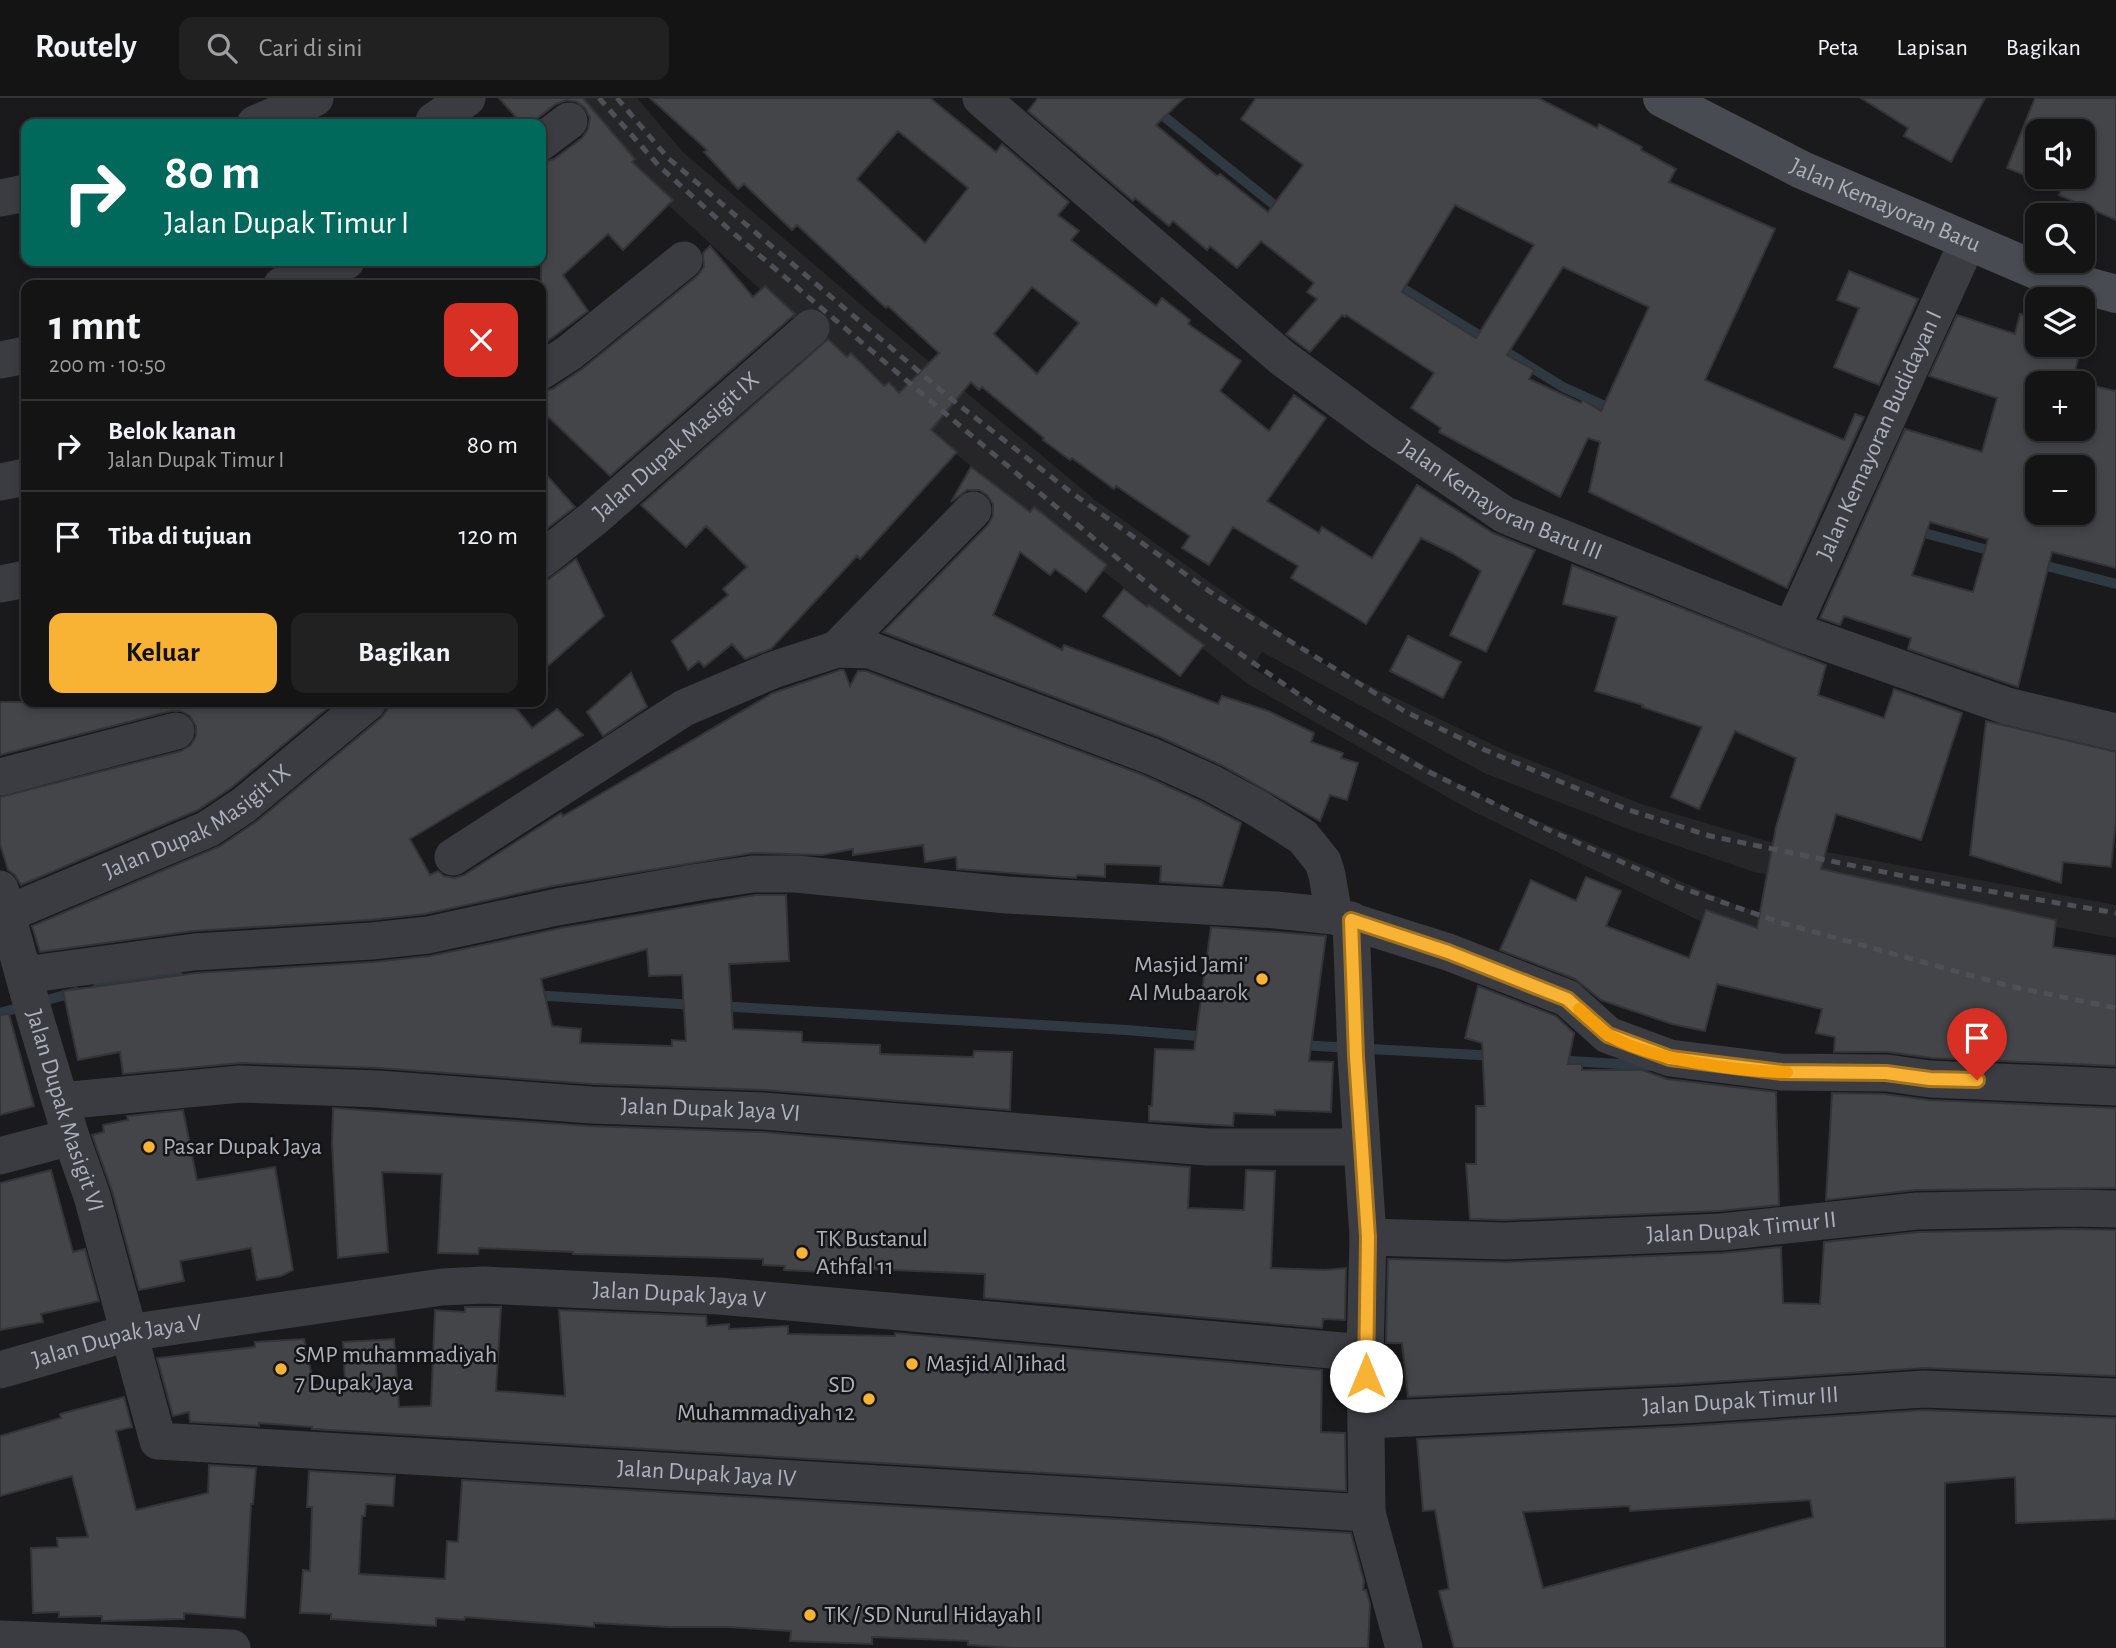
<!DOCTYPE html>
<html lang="id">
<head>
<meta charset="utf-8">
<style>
  body { margin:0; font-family:"Alegreya Sans",sans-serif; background:#212122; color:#f1f3f6; height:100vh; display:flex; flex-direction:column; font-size:26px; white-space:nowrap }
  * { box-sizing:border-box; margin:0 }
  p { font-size:23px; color:#9d9ea0 }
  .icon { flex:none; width:38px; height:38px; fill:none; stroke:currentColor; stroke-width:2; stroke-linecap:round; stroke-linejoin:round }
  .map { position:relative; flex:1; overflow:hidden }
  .sheet { position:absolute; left:21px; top:182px; width:525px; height:427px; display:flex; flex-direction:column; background:#141415; border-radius:14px; box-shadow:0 4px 10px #0003,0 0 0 2px #333334 }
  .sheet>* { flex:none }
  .top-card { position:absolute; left:21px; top:21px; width:525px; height:147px; border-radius:14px; box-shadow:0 4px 10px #0003,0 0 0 2px #333334; background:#00695c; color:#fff; overflow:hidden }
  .fabs { position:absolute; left:2025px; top:21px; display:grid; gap:14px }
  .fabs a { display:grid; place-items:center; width:70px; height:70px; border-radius:14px; background:#141415; box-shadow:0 4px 10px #0003,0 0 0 2px #333334; font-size:35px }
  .pin { position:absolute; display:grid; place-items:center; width:60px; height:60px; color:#fff; margin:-72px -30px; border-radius:50% 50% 50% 0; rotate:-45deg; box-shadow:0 0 7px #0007 }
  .pin .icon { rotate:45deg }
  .me { position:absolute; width:77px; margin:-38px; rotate:0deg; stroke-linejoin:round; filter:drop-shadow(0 0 5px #0008) }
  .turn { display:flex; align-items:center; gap:24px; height:147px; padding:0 28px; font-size:32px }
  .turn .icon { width:91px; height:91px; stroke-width:2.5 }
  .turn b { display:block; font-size:49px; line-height:60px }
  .round { display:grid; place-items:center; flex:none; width:74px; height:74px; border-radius:14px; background:#212122 }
  .overview { display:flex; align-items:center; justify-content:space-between; height:119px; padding:0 28px }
  h1 { font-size:42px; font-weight:700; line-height:52px }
  .button { display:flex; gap:14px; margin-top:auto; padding:14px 28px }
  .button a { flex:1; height:80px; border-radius:14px; background:#f9b334; color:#111; font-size:28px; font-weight:700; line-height:80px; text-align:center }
  .button a+a { background:#212122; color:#f1f3f6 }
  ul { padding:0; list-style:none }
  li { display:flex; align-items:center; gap:21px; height:91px; padding:0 28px; border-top:2px solid #333334 }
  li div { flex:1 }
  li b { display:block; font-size:26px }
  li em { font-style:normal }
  header { display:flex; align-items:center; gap:42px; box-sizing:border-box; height:98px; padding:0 35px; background:#141415; border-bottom:2px solid #333334 }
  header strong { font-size:33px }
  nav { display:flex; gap:38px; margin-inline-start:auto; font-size:24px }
  .search { width:490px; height:63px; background:#212122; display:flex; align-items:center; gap:18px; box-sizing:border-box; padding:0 24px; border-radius:14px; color:#9d9ea0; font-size:26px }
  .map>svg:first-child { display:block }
  .built { fill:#262629 }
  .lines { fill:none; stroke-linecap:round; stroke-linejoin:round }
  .stream { stroke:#2f3941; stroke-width:10 }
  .building { fill:#444549; stroke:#343438; stroke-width:2; fill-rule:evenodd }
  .street { stroke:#3a3c41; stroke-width:37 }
  .secondary { stroke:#484b51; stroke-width:38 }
  .rail { stroke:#4d5056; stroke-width:5; stroke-dasharray:9 7; stroke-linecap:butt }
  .route-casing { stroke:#a27422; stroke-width:18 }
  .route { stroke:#f9b334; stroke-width:12 }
  .slow { stroke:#f59e0b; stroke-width:12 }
  .poi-dot { fill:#f9b334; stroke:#151517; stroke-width:2.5 }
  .labels { text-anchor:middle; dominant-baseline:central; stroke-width:5; stroke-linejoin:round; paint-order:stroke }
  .street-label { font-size:24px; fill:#acb1bc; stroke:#151517 }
  .poi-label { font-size:24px; fill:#acb1bc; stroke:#151517; text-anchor:start }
</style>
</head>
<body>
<header>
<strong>Routely</strong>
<div class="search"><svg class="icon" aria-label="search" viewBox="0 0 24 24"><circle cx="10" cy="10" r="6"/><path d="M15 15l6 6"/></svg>Cari di sini</div>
<nav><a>Peta</a><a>Lapisan</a><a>Bagikan</a></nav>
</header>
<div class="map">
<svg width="2116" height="1550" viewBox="0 0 2116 1550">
  <rect width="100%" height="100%" fill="#1a1a1c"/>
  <path class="built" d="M572 0H637L683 54 872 216 1095 402 1323 565 1504 652 1644 707 1767 743 2116 807V840L1754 774 1631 732 1484 675 1262 554 1252 570 1477 697 1739 808 2006 892 1725 835 1472 713 1248 586 1052 433 830 255 644 85Z"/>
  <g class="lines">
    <g class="stream">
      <path d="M1141 0 1283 114"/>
      <path d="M1394 185 1563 289 1616 313"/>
      <path d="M1913 432 1999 455"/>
      <path d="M2035 465 2116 486"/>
      <path d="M98 889 146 879H179"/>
      <path d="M531 897 696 907"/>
      <path d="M719 908 1126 932 1210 939"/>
      <path d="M0 915 76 894"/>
      <path d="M1299 947 1496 958"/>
      <path d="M1554 962 1653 968"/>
    </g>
  </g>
  <g class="building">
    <path d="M499 0H583L635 61 632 64 673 102 623 152 608 136 563 177 588 213 541 248V65L554 61 582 40 588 31 590 20 585 10 577 4 567 2 556 6 530 26H522Z"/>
    <path d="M650 0H930L996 54 1002 46 1069 104 1058 117 1079 133 1071 142 1156 208 1162 200 1190 222 1188 226 1241 263 1220 293 1269 333 1294 297 1326 320 1267 403 1319 435 1322 429 1372 460 1417 387 1493 435 1535 452 1486 554 1450 537 1481 473 1452 455 1421 440 1366 526 1291 480 1298 468 1233 429 1209 467 1182 450 1190 438 1116 388 1114 391 1072 360 1070 362 1043 342 1044 340 982 289 979 292 971 284 931 332 957 354 860 461 857 458 771 551 745 561 732 546 704 569 699 563 688 572 672 543 728 497 723 491 747 469 706 428 686 449 641 407 828 241 847 259 851 255 884 288 889 284 899 295 939 255 888 208 886 210 797 127 792 132 744 86 738 91 704 54 707 52ZM898 33 968 90 925 145 857 81ZM1032 189 1079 225 1037 276 994 236Z"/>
    <path d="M1038 0H1184L1156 27 1217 78 1220 76 1268 114 1303 67 1241 21 1256 0H1538L1597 30 1599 26 1642 49 1641 52 1676 71 1669 84 1775 131 1705 282 1844 342 1855 316 1864 319 1787 490 1589 394 1600 344 1588 340 1560 399 1439 334 1441 330 1411 310 1434 275 1346 217 1345 219 1342 217 1310 254 1286 236 1317 201 1307 194 1314 185 1261 143 1237 170 1210 148 1207 152 1173 123 1169 128 1135 100 1133 103 1028 13ZM1455 107 1534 147 1476 240 1402 194ZM1563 169 1649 209 1601 313 1583 302 1581 305 1529 281 1534 272 1507 257Z"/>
    <path d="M1861 0H1985L1951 64 1904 38 1908 30Z"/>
    <path d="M2035 0H2116V122L2059 97 2061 92 2007 70ZM2037 33H2082V79H2037Z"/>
    <path d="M710 148 753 199 765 188 795 216 610 378 541 312V294L552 291 582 271 697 178 704 169 703 155Z"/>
    <path d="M1849 173 1918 201 1879 287 1834 269 1859 210 1837 202Z"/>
    <path d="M2020 216 2037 221V247H2082L2072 283 2116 293V470L2052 454 2018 589 1908 551 1911 540 1844 518 1840 527 1820 520 1905 331 1982 354 1997 300 1929 278 1957 217 2015 236ZM2037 285H2082V331H2037ZM2037 369H2082V415H2037ZM1930 424 1988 441 1973 494 1912 477Z"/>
    <path d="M971 369 1030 414 1034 409 1107 467 1086 494 1055 471 1050 477 1020 454 993 517 1062 552 1064 547 1218 606 1222 598 1268 613 1314 635 1311 644 1343 655 1341 660 1358 665 1347 702 1330 697 1320 723 1221 667 1160 639 883 534 988 427 993 418V406L987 397 979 392H967L951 404Z"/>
    <path d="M541 371 575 409 541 435Z"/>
    <path d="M576 461 604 518 541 574V487Z"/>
    <path d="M1572 467 1826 567 1818 597 1884 620 1894 591 1962 615 1921 742 1836 716 1821 771 2056 822 2053 849 2116 858V968L1932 960 1887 954H1834L1835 939 1816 935 1822 911 1717 886 1705 933 1672 926 1601 902 1575 881 1500 852 1531 782 1576 803 1586 779 1621 793 1606 828 1689 860 1706 812 1757 830 1776 729 1796 660 1735 633 1699 711 1671 699 1702 629 1642 609 1643 607 1595 593 1617 519 1563 506Z"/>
    <path d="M1124 491 1147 509 1149 507 1204 547 1180 578 1103 518Z"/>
    <path d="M1408 538 1461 564 1443 600 1390 573Z"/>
    <path d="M840 572H844L850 588 858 573H866L1143 677 1202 704 1241 725 1222 788 1160 784 1161 768 1105 766V779L1077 777 1076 780 957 771 956 759 925 764 923 747 853 757V751L822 757 753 755 553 788 425 816 370 822 193 833 40 854 32 828 220 748 257 723 381 620 387 612 388 604H511L532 630 557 611 583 637 410 741 430 777 438 773 444 778 455 780 464 777 561 715 563 718 773 595Z"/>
    <path d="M631 575 647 609 603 638 587 614Z"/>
    <path d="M0 604H335L231 690 198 712 21 787 15 777 8 772 0 746V699L181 653 191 647 196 638V628L190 618 181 613H171L0 657Z"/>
    <path d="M1986 623 2116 654V723L2111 769 2063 764 2061 785 1970 757Z"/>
    <path d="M755 797H786L789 863 729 866 733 931 802 934V944L880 947V956L973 959 974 953 1012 954 1010 1012 765 992 592 986 379 970 241 965 123 976 120 954 78 962 63 893 196 875 373 864 430 858 561 830ZM647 851 649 878 682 877 686 943 672 942V948L580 945 581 931 552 928 541 881Z"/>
    <path d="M1211 829 1326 838 1309 963 1333 964 1331 1014 1275 1012V1017L1234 1015 1233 1028 1149 1023V1008H1152L1155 951 1194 952Z"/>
    <path d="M1478 888 1556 918 1574 935 1568 966H1582V972H1642L1667 981 1776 994 1779 1107 1719 1113 1505 1122 1470 1121 1466 1066H1476V1008H1485L1482 945 1465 940Z"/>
    <path d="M9 916 34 1008 0 1017V917Z"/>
    <path d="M1832 995 1885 996 1929 1002 2116 1010V1090L1916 1092 1826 1102Z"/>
    <path d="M333 1010 589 1028 762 1034 1190 1069 1188 1110 1244 1112 1246 1072 1275 1073 1271 1170 1325 1172 1346 1170 1345 1222 1323 1221 1322 1230 984 1200 985 1176 845 1170V1175L784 1172 785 1168 763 1167V1161L573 1156V1154L479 1150 478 1156 438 1155 442 1076 382 1074 388 1154 338 1160 332 1045Z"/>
    <path d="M183 1012 197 1082 275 1069 293 1172 281 1178 257 1182 251 1150 180 1163 184 1183 139 1192 112 1093 92 1037 104 1034 103 1027 128 1022 127 1018Z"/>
    <path d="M51 1072 73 1154 85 1151 99 1203 41 1216 43 1224 0 1232V1085Z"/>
    <path d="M2073 1131 2116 1132V1278L1923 1270 1683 1286 1408 1299 1402 1245H1386L1388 1161 1506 1164 1722 1155 1781 1149 1783 1205 1820 1206 1824 1144 1918 1134Z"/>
    <path d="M465 1209H501L496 1293 565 1298 559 1212 706 1218 707 1228 729 1226V1231L788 1228V1236L895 1238V1235L1322 1272 1321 1334 1345 1335 1346 1393 312 1331V1329L259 1325V1328L190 1324 189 1314 173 1318 157 1260 255 1249V1244L304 1241 314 1288 345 1284 343 1244 394 1241 399 1309 431 1308 435 1212 465 1214Z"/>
    <path d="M124 1299 132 1329 116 1333 136 1412 208 1395 209 1367 256 1370 253 1406H251L245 1520 184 1515V1521L102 1523V1518L59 1519V1514L33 1515 31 1450 58 1449 57 1440 88 1439 72 1378 0 1398V1338L61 1320 60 1316Z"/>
    <path d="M1924 1312 2116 1320V1421L2016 1425 2015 1379 1945 1385V1550H1454L1439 1493 1449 1491 1435 1412 1423 1413 1417 1341 1685 1328ZM1810 1402 1813 1419 1543 1490 1523 1414 1629 1408 1630 1413Z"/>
    <path d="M309 1373 395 1378 393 1408 366 1406 365 1418H362L359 1476 445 1481 447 1443 458 1444 462 1382 1351 1435 1364 1483 1363 1492H1366L1370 1506 1368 1550H1012L968 1547V1543L872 1539V1546L790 1543 791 1533 727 1529H669L594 1525V1529L465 1519 464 1522 436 1520V1528L331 1521V1516L300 1515 303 1472 310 1473 312 1409H307Z"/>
  </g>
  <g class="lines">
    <g class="street">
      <path id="s1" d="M981 0 1281 259 1383 334 1505 417 1791 532 2007 608 2116 634"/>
      <path d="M434 23 467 0"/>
      <path d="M255 26 315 0"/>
      <path d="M541 44 569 23"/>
      <path d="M0 100 26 95"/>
      <path d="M282 187 346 163"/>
      <path d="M0 262 26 257"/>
      <path d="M541 273 569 255 684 162"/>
      <path d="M0 384 26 379"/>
      <path id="s2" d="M541 462 594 420 811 230"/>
      <path d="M0 486 26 481"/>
      <path id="s3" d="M1791 532C1850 403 1908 273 1968 143"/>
      <path d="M837 551 973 412"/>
      <path d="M0 679 176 633"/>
      <path d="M453 759 684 610 773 572 837 551 870 552 1151 658 1211 685 1257 710 1303 739 1323 764 1327 777 1334 818"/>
      <path id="s4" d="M0 791 35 919 71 1039 92 1098 158 1343 1367 1415"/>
      <path id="s5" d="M9 815 208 731 244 707 368 604"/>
      <path d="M1351 822 1356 958 1368 1139 1365 1255 1367 1415 1404 1550"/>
      <path d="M24 877 194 854 372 843 428 837 557 809 699 784 753 776H796L1007 797 1276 812 1334 818 1448 854 1567 900 1608 937 1670 960 1781 974 1887 975 1930 981 2116 989"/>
      <path id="s6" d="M61 1003 240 986 378 991 591 1007 763 1013 1207 1049H1361"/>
      <path d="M0 1058 71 1039"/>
      <path id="s7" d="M1368 1139 1505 1143 1721 1134 1917 1113 2073 1110 2116 1111"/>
      <path id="s8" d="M0 1272 128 1235 442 1189 484 1187 719 1198 1365 1255"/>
      <path id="s9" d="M1367 1322 1684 1307 1924 1291 2116 1299"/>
      <path d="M0 1541 232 1550"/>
    </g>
    <path class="secondary" id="s10" d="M1662 0 1802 72 2047 177 2116 196"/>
    <g class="rail">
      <path d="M599 0 659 68 732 134 940 311 1186 518 1311 605 1429 674 1553 734 1679 789 1782 825 2009 888 2116 910"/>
      <path d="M617 0 668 60 950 300 1068 392 1216 498 1406 614 1485 652 1626 711 1710 738 1913 780 2116 815"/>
    </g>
  </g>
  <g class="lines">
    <g class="route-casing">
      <path id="route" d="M1366 1278 1368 1139 1356 958 1351 822 1448 854 1567 901 1608 937 1670 960 1782 974 1886 975 1930 981 1977 982"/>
    </g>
    <use href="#route" class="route"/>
    <path class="slow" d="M1579 911C1588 919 1597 929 1607 936 1645 961 1741 974 1787 974"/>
  </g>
  <g class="poi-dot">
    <circle cx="1262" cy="881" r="7"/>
    <circle cx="149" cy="1049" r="7"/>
    <circle cx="802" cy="1155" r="7"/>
    <circle cx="912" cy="1266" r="7"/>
    <circle cx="281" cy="1271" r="7"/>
    <circle cx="869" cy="1301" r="7"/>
    <circle cx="810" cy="1517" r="7"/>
  </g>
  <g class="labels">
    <g class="street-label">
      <text stroke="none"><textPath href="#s10" startOffset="248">Jalan Kemayoran Baru</textPath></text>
      <text stroke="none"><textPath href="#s3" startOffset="214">Jalan Kemayoran Budidayan I</textPath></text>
      <text stroke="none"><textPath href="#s2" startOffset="177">Jalan Dupak Masigit IX</textPath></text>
      <text stroke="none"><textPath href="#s1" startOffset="660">Jalan Kemayoran Baru III</textPath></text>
      <text stroke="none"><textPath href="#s5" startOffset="210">Jalan Dupak Masigit IX</textPath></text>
      <text stroke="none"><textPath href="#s4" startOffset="231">Jalan Dupak Masigit VI</textPath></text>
      <text stroke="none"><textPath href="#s6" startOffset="651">Jalan Dupak Jaya VI</textPath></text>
      <text stroke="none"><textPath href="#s7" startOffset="374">Jalan Dupak Timur II</textPath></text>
      <text stroke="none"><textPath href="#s8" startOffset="688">Jalan Dupak Jaya V</textPath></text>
      <text stroke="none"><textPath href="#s8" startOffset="121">Jalan Dupak Jaya V</textPath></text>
      <text stroke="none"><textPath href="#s9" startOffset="374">Jalan Dupak Timur III</textPath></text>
      <text stroke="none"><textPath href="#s4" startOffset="1124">Jalan Dupak Jaya IV</textPath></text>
    </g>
    <g class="poi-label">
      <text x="1248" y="867" text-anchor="end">Masjid Jami'<tspan x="1248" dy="28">Al Mubaarok</tspan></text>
      <text x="163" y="1049">Pasar Dupak Jaya</text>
      <text x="816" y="1141">TK Bustanul<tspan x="816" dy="28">Athfal 11</tspan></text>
      <text x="295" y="1257">SMP muhammadiyah<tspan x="295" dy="28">7 Dupak Jaya</tspan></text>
      <text x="926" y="1266">Masjid Al Jihad</text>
      <text x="855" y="1287" text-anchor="end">SD<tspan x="855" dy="28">Muhammadiyah 12</tspan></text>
      <text x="824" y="1517">TK / SD Nurul Hidayah I</text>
    </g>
  </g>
</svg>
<div class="fabs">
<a><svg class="icon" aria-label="sound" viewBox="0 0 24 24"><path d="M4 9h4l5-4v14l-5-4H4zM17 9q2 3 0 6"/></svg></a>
<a><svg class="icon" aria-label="search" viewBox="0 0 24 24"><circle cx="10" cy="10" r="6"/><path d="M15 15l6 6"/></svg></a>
<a><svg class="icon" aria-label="layers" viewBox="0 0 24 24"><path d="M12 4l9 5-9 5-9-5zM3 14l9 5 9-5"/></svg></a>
<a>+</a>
<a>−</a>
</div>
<div class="pin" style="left:1977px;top:982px;background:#d93025"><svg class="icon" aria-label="arrive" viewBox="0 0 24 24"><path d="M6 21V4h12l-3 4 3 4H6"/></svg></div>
<svg class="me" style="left:1366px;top:1278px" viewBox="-20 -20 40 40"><circle r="19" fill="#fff"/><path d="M0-13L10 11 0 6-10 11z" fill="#f9b334"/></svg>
<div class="top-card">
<div class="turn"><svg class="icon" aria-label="right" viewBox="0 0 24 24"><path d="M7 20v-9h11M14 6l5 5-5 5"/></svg><div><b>80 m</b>Jalan Dupak Timur I</div></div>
</div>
<section class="sheet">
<div class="overview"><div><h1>1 mnt</h1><p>200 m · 10:50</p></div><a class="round" style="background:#d93025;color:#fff"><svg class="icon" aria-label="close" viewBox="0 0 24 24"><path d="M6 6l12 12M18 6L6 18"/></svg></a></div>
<ul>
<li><svg class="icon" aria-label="right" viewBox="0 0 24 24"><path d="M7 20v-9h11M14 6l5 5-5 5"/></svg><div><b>Belok kanan</b><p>Jalan Dupak Timur I</p></div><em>80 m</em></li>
<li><svg class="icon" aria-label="arrive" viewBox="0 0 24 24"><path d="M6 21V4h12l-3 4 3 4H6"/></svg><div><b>Tiba di tujuan</b></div><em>120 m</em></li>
</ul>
<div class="button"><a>Keluar</a><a>Bagikan</a></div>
</section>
</div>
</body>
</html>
